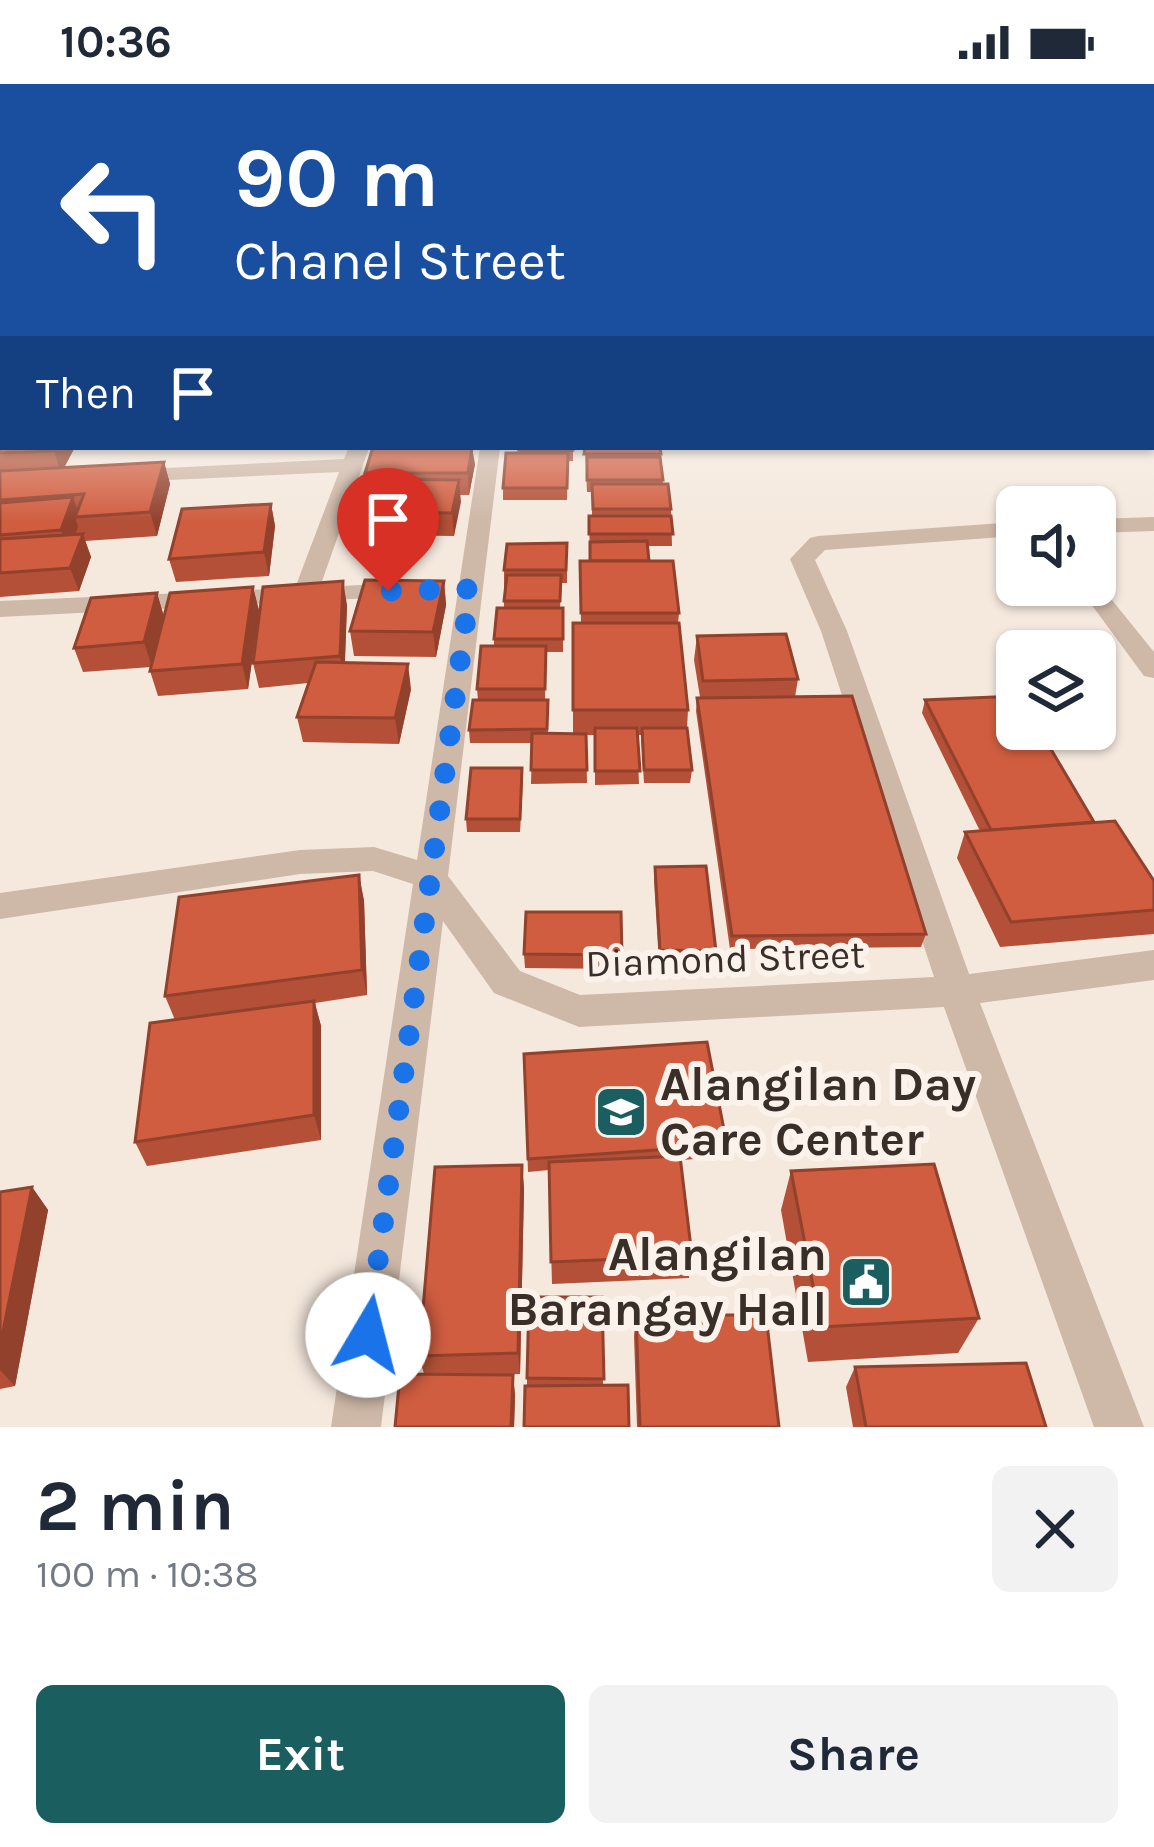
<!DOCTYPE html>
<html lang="en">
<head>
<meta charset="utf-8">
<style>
  body { margin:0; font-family:Karla,sans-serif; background:#f2f2f3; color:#1f2937; height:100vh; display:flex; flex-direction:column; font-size:45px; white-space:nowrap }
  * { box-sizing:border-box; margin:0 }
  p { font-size:39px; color:#747a83 }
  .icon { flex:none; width:66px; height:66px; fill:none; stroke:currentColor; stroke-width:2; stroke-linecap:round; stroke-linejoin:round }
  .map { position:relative; height:1343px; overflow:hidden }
  .panel { display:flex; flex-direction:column; background:#fff; flex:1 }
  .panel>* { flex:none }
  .banner { position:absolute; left:0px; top:0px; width:1155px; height:366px; box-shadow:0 3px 9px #0004; background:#1a4fa0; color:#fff; overflow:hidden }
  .buttons { position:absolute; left:996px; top:402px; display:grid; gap:24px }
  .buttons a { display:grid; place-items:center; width:120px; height:120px; border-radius:18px; background:#fff; box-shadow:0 3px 9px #0004; font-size:60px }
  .pin { position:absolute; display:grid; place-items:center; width:102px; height:102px; color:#fff; margin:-123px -51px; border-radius:50% 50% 50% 0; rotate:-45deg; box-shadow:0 0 12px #0007 }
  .pin .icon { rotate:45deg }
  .me { position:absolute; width:132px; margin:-66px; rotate:8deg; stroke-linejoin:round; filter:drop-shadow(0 0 9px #0008) }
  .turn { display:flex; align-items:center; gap:42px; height:252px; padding:0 36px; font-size:54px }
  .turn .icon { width:156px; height:156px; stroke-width:2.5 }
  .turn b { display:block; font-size:84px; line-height:102px }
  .then { display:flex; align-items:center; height:114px; padding:0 36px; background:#0003; gap:24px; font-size:45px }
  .round { display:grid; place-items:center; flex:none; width:126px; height:126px; border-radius:18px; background:#f2f2f3 }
  .head { display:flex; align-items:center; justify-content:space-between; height:204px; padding:0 36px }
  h1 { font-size:72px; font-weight:700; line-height:90px }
  .action { display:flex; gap:24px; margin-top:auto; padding:24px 36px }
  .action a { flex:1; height:138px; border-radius:18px; background:#1a5e60; color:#fff; font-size:48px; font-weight:700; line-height:138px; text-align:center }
  .action a+a { background:#f2f2f3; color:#1f2937 }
  .status { display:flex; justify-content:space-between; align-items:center; height:84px; padding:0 60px; background:#fff; direction:ltr }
  .status svg { height:33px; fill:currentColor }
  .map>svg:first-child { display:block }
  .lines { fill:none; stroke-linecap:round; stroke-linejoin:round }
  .minor { fill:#ceb8a8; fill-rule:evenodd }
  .wall { fill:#b35037 }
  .shaded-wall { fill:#92412d }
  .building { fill:#d05d40; stroke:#92412d; stroke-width:3 }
  .route { stroke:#1a73e8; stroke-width:21; stroke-dasharray:0 37.8 }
  .labels { text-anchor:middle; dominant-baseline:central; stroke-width:12; stroke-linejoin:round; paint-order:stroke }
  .street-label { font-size:39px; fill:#3a2e29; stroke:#fbf3eb }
  .near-poi-label { font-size:48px; font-weight:bold; fill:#3a2e29; stroke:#fbf3eb; text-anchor:start }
</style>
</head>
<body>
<div class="status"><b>10:36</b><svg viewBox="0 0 49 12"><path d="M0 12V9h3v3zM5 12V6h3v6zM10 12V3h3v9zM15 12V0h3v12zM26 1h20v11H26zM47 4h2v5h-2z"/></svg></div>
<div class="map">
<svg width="1154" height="1343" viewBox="0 0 1154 1343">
  <rect width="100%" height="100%" fill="#f5e9de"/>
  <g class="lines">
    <g class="minor">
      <path d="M3 318V334L0 335V319Z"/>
      <path d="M349 363 369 364 320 503 402 499 415 507 411 512 0 533V517L295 504 339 388 126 398 115 392 126 386 344 375Z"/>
      <path d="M480 363H500L448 792 520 887 580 911 934 893 821 547 790 475 810 454 818 452 1017 438V452L825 466 815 476 847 547 969 890 1154 866V896L980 919 1144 1343H1094L944 923 579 943 494 909 443 837 381 1343H331L413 800 373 787 300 790 0 835V809L300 766 374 763 417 776Z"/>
      <path d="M1154 433V447L1095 449V435Z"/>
      <path d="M1095 495 1154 568V594L1144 592 1077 501H1095Z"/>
    </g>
  </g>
  <g class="wall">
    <path d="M0 358 3 363H75L64 384 164 378 170 400 157 452 85 457 91 473 79 507 0 513Z"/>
    <path d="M520 363H573V377H568L567 416H503V404L519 369Z"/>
    <path d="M585 363H660L663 400 671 425 672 462H647L649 477 679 529 678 539 688 626 687 644 692 686 690 699H644L641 651H637L639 700 595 701V651H586L587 699 531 700 532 659H470L469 646 478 616 477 605 494 562V555L504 524V486L567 459V499H561L560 524H563V568H546L545 616 548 649 573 650V539H581L580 477H590L589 432H592V408H587Z"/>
    <path d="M475 380 469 411H460L454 452 372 451 369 428 374 411H368L365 389Z"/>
    <path d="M271 420 275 442 269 492 176 498 169 475Z"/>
    <path d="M444 497 446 521 436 573 354 572 350 547Z"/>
    <path d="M253 503 259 527 248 605 158 612 150 587 151 583 83 588 74 564 157 509 164 533Z"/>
    <path d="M347 521 345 579 411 605 399 660 303 658 297 633 308 599 259 604 253 579Z"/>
    <path d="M697 552 798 595 795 613 926 850 921 863 730 865 696 627 697 614 700 613 694 576Z"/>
    <path d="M925 616 1094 738 1154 797V850L1000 863 957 774 965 748 980 747 922 629Z"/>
    <path d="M523 697 520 748H467L466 735Z"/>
    <path d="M655 783 716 867 714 880H659L654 796Z"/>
    <path d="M359 791 364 817 367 911 315 919 321 942V1056L147 1082 135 1058 175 936 165 912Z"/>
    <path d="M524 870 622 871V885L525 884Z"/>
    <path d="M524 970 727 1061 725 1073 681 1076 692 1172 689 1194 552 1200 549 1086 528 1088Z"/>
    <path d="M522 1081 524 1105 520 1290 487 1291H513L515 1311 514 1343H395L424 1290 419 1272Z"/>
    <path d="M791 1087 979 1234 958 1269 808 1278 781 1126Z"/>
    <path d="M32 1103 48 1126 15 1302 0 1305V1108Z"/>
    <path d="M602 1213 603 1301 527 1302V1294Z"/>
    <path d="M636 1231 779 1343H637L634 1252Z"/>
    <path d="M855 1283 1046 1343H853L846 1303Z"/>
  </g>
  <g class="shaded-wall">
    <path d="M56 363H75L61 389 54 367Z"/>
    <path d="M472 363 475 380 469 411 468 389Z"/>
    <path d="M164 378 170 400 157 452 150 428Z"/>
    <path d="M459 396 461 418 454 452 452 429Z"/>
    <path d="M73 413 80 433H75L78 443 69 469 61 446Z"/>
    <path d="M271 420 275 442 269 492 264 468Z"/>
    <path d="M83 450 91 473 79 507 70 484Z"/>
    <path d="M343 497 347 521 344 596 340 572Z"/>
    <path d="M444 497 446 521 436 573 433 548Z"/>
    <path d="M253 503 259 527 248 605 242 580Z"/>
    <path d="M157 509 164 533 152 583 144 558Z"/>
    <path d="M408 580 411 605 399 660 395 634Z"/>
    <path d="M359 791 364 817 367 911 362 886Z"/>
    <path d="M314 917 321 942V1056L314 1031Z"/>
    <path d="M522 1081 524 1105 520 1290 518 1269Z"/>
    <path d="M32 1103 48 1126 15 1302 0 1286V1262Z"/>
    <path d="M513 1291 515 1311 514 1343H511Z"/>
  </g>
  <g class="building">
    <rect x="1152" y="278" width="2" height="40"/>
    <path d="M3 353V363H56L54 367 0 369V358Z"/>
    <path d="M373 363H472L468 389H365Z"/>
    <path d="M520 363H573V366H519Z"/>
    <path d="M585 363H660L661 370H584Z"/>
    <path d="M506 369H568L567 404H503Z"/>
    <path d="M587 373H660L663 396H587Z"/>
    <path d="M164 378 150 428 75 433 84 410 0 416V387Z"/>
    <path d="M379 395 459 396 452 429 369 428Z"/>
    <path d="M592 400H668L671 425H593Z"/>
    <path d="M73 413 61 446 0 451V419Z"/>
    <path d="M271 420 264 468 169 475 182 425Z"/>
    <path d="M589 432H671L673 450H589Z"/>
    <path d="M83 450 70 484 0 489V455Z"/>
    <path d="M647 457 649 477H590V458Z"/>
    <path d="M567 459 566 486H504L507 460Z"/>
    <path d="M580 477H673L679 529H581Z"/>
    <path d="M507 491H561L560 517H504Z"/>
    <path d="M365 496 444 497 433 548 350 547Z"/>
    <path d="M343 497 340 572 253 579 263 503Z"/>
    <path d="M253 503 242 580 150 587 170 509Z"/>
    <path d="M157 509 144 558 74 564 91 514Z"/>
    <path d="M497 524H563V555H494Z"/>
    <path d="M573 539H679L688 626H573Z"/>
    <path d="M786 550 798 595 703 597 697 552Z"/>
    <path d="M481 562H546L545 605H477Z"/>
    <path d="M316 578 408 580 395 634 297 633Z"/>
    <path d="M852 612 926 850 732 852 697 614Z"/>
    <path d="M1017 612V645H1039L1094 738 991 746 925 616Z"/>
    <path d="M473 616H548L547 645 469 646Z"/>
    <path d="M595 644H637L640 687H595Z"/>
    <path d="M642 644H687L692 686H644Z"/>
    <path d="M532 649 586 650 587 686H531Z"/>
    <path d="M471 684H522L520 735H466Z"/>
    <path d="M1115 737 1154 797V826L1011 838 965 748Z"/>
    <path d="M706 782 716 867 660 866 655 783Z"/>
    <path d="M359 791 362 886 165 912 179 813Z"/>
    <path d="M526 828H621L622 871 524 870Z"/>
    <path d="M314 917V1031L135 1058 150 939Z"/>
    <path d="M707 958 727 1061 528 1075 524 970Z"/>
    <path d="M680 1072 692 1172 551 1178 549 1078Z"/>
    <path d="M934 1080 979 1234 821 1243 791 1087Z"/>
    <path d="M522 1081 518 1269 419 1272 435 1083Z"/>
    <path d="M32 1103 0 1262V1108Z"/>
    <path d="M529 1213H602L604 1295 527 1294Z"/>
    <path d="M636 1231H766L779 1343H640Z"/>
    <path d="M1026 1279 1046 1343H866L855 1283Z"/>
    <path d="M400 1290 513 1291 511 1343H395Z"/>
    <path d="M628 1301 629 1343H524L525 1302Z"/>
  </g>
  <linearGradient id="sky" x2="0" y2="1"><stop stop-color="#7cb4d3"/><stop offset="0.57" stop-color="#faf5f0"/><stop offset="1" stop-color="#faf5f0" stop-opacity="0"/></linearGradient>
  <rect width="1154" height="438" fill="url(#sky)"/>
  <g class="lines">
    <path class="route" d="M368 1251 470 505 388 507"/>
  </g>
  <defs>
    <g id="school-square" transform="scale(2.7)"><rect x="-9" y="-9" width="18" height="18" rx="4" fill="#1a5e60" stroke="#fbf3eb"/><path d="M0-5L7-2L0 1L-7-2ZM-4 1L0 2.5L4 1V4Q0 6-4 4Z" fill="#fff"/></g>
    <g id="civic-square" transform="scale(2.7)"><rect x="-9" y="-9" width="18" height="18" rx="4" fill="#1a5e60" stroke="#fbf3eb"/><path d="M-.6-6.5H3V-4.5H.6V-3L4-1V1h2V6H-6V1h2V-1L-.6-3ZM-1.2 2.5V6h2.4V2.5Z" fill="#fff"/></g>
  </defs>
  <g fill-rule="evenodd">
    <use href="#school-square" x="621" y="1028"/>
    <use href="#civic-square" x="866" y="1198"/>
  </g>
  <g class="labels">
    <g class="street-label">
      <text transform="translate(725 875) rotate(-2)">Diamond Street</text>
    </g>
    <g class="near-poi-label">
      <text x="660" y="1000">Alangilan Day<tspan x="660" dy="55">Care Center</tspan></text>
      <text x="827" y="1170" text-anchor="end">Alangilan<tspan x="827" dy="55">Barangay Hall</tspan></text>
    </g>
  </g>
</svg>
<div class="buttons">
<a><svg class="icon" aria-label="sound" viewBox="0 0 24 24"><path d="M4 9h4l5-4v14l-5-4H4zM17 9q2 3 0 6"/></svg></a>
<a><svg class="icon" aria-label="layers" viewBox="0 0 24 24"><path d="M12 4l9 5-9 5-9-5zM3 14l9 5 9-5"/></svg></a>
</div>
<div class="pin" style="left:388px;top:507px;background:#d93025"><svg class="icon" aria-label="arrive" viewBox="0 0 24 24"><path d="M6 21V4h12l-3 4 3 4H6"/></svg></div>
<svg class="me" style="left:368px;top:1251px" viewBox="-20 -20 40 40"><circle r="19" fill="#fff"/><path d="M0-13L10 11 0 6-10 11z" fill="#1a73e8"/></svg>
<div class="banner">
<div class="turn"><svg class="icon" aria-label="left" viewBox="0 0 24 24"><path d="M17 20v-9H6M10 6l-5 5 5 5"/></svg><div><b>90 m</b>Chanel Street</div></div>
<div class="then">Then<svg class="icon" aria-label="arrive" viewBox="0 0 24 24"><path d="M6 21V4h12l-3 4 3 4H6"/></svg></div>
</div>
</div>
<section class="panel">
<div class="head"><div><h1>2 min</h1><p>100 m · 10:38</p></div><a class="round"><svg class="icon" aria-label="close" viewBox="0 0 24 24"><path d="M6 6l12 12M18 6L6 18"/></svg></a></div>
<div class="action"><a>Exit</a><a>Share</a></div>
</section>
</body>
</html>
